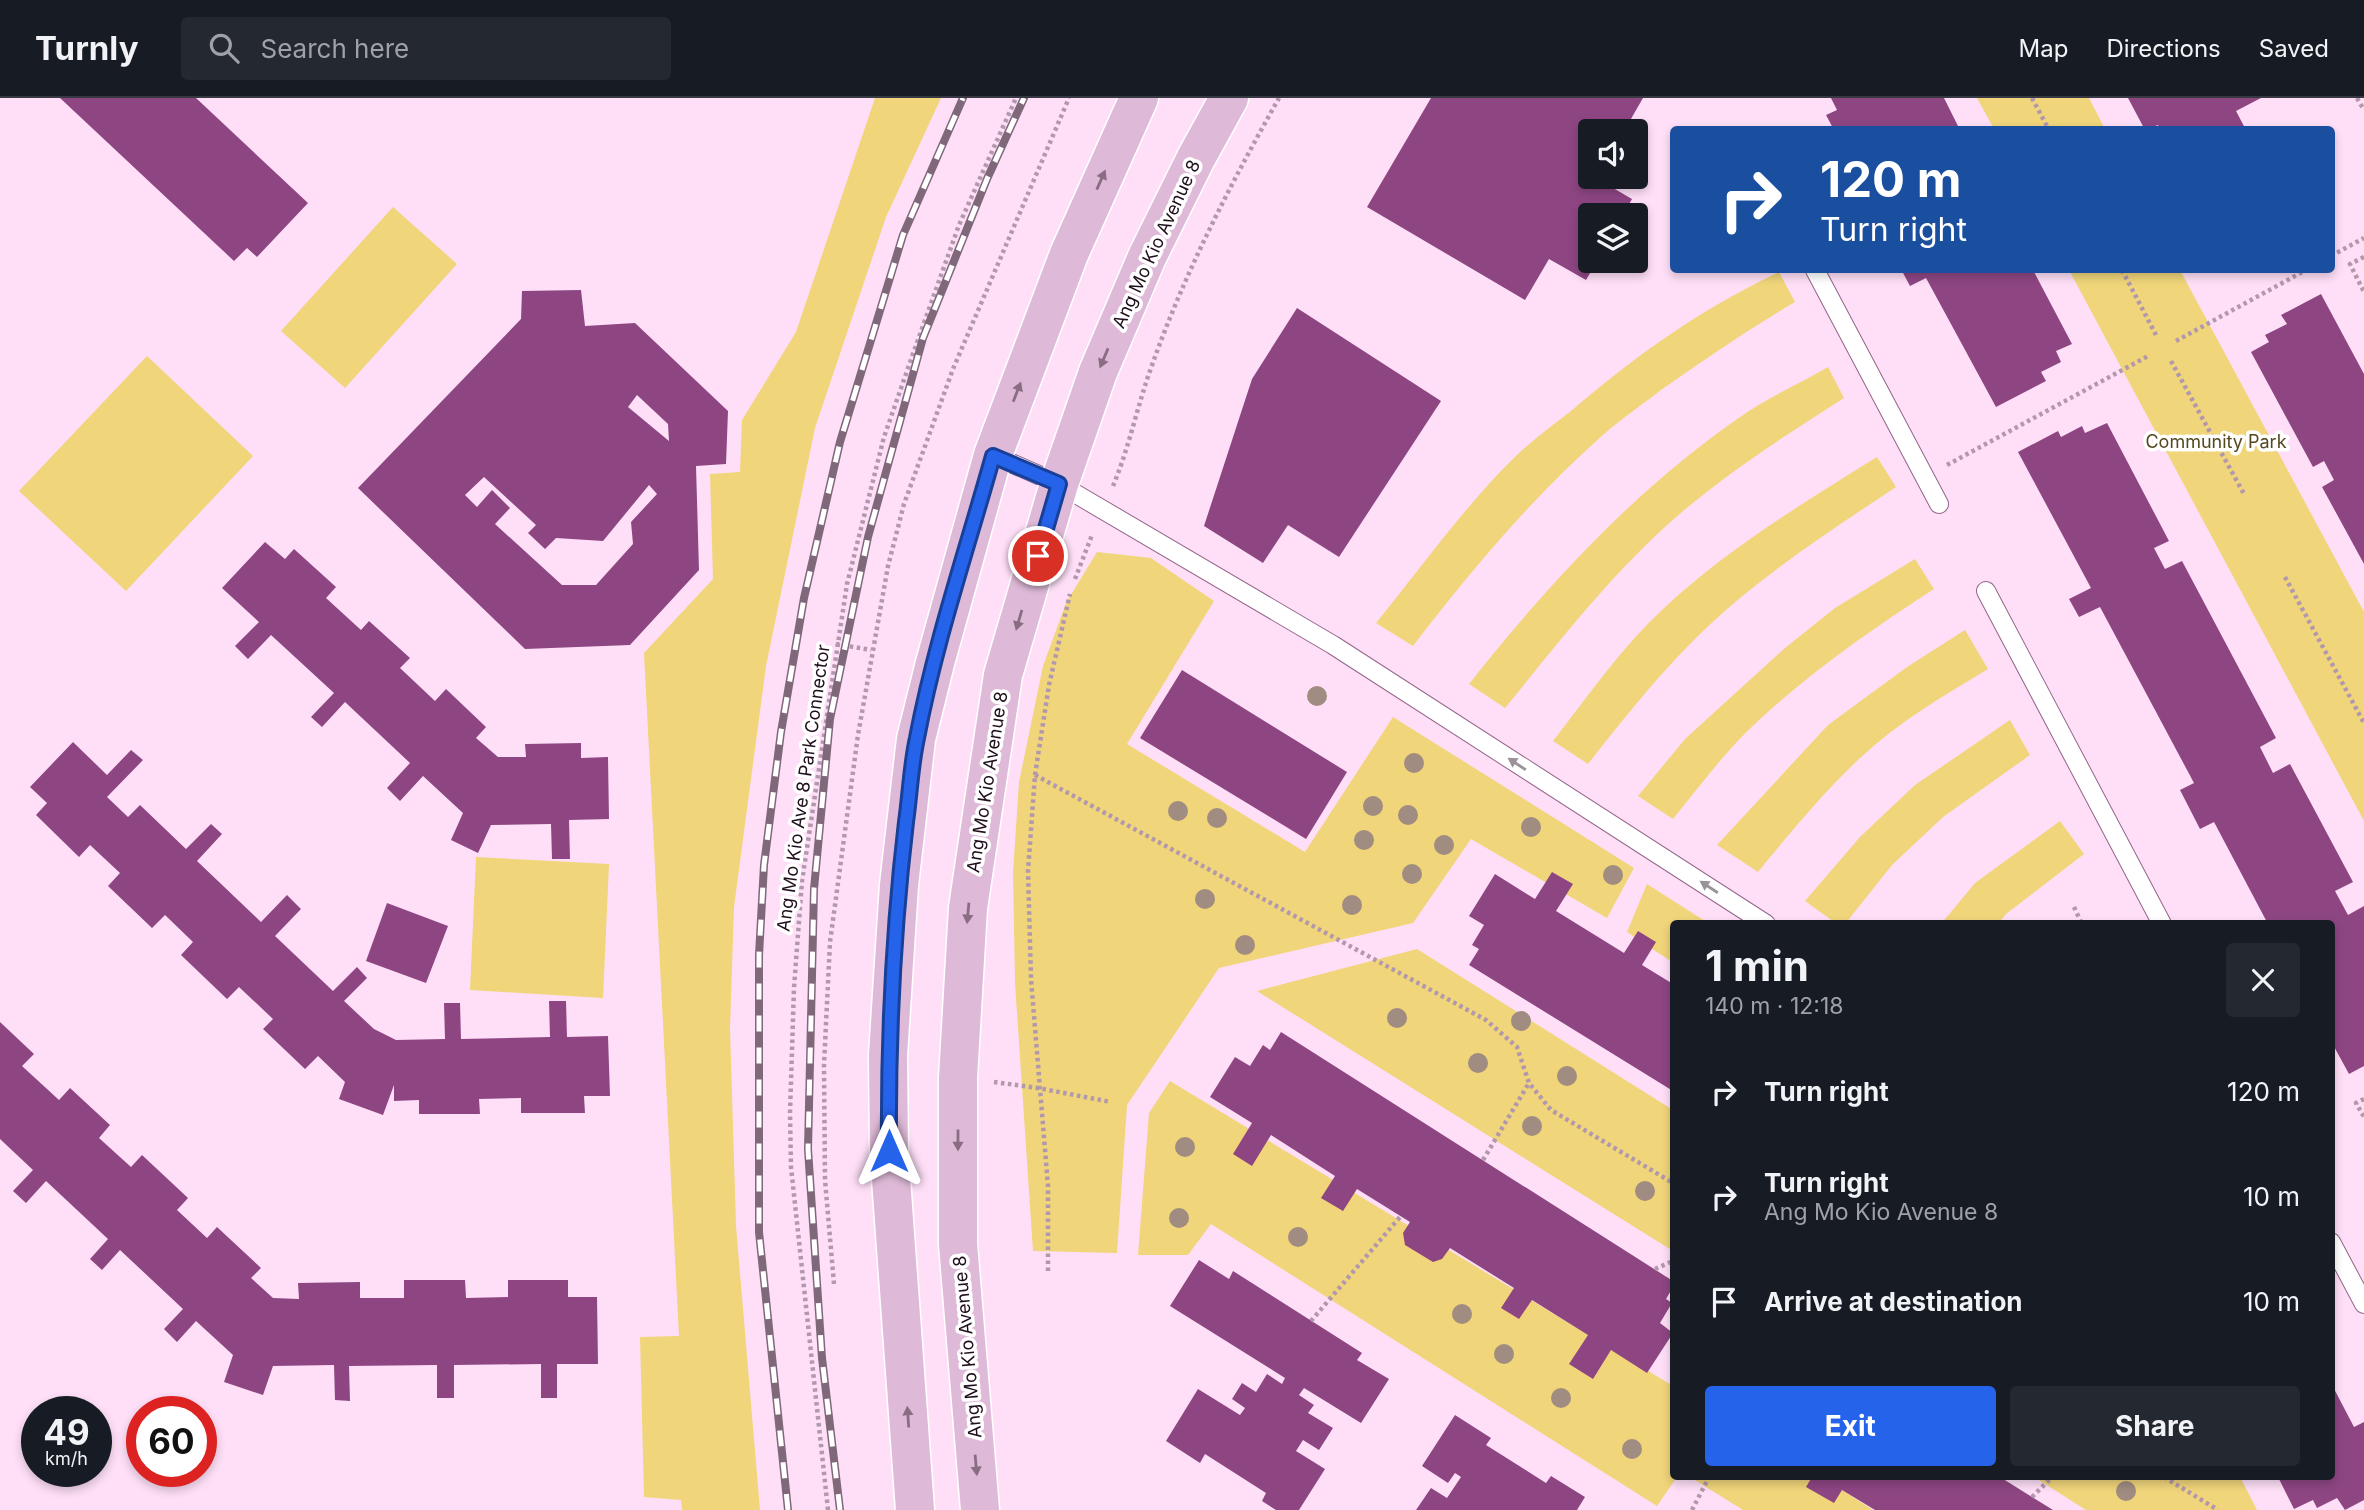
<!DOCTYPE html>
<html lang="en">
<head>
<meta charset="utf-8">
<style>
  body { margin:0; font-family:Inter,sans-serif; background:#242831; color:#f1f3f6; height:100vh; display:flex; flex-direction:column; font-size:26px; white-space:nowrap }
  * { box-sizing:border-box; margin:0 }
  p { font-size:23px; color:#9ea1a6 }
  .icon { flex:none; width:38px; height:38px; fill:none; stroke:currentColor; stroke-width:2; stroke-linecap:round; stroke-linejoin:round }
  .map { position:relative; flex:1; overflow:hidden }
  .drawer { position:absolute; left:1670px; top:822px; width:665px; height:560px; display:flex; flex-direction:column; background:#171b24; border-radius:7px; box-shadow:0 4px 10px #0003 }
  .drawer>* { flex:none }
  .banner { position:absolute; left:1670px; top:28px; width:665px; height:147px; border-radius:7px; box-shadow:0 4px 10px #0003; background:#1a4fa0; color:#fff; overflow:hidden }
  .controls { position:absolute; left:1578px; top:21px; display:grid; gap:14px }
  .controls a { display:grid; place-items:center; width:70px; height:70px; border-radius:7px; background:#171b24; box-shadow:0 4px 10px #0003; font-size:35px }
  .speed { position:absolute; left:21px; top:1298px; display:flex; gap:14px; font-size:35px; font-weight:700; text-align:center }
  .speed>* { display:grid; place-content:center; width:91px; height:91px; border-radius:50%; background:#171b24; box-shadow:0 4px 10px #0003; line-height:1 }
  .speed small { font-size:18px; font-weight:400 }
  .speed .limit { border:10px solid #d22; background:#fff; color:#111 }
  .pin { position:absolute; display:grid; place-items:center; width:60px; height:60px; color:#fff; margin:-30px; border:4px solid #fff; border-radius:50%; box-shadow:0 2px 7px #0007 }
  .me { position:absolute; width:77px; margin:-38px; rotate:0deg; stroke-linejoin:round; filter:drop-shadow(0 0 5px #0008) }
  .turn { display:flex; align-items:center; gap:24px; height:147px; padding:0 35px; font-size:32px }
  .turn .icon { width:91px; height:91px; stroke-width:2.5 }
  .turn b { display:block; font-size:49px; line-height:60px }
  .round { display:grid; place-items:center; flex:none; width:74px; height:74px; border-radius:7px; background:#242831 }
  .overview { display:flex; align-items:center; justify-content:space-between; height:119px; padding:0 35px }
  h1 { font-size:42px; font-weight:700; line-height:52px }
  .cta { display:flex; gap:14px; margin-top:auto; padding:14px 35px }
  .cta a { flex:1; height:80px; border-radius:7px; background:#2563eb; color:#fff; font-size:28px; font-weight:700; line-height:80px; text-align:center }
  .cta a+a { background:#242831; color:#f1f3f6 }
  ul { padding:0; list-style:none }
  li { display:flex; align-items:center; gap:21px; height:105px; padding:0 35px }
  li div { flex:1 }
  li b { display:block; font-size:26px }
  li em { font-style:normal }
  header { display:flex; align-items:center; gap:42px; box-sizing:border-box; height:98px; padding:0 35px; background:#171b24; border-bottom:2px solid #363941 }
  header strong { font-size:33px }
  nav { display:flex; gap:38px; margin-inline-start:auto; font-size:24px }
  .search { width:490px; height:63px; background:#242831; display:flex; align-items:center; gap:18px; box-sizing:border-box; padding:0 24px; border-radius:7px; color:#9ea1a6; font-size:26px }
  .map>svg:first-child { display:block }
  .green { fill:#f0d57a }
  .building { fill:#8e4683; fill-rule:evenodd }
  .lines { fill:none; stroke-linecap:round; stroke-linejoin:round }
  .lane-casing { stroke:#93658a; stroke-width:20 }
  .primary-casing { stroke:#fff; stroke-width:41 }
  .path { stroke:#b298ac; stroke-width:4.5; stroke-dasharray:3.5 3.5; stroke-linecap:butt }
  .lane { stroke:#fff; stroke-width:18 }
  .primary { stroke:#dfbad8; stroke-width:38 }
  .rail-casing { stroke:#7f687a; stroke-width:8 }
  .rail { stroke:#fff; stroke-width:5; stroke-dasharray:16; stroke-linecap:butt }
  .tree { fill:#a08c80 }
  .oneway { fill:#896d83 }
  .oneway2 { fill:#9a9399 }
  .route-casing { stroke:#184099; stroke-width:18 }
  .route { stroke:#2563eb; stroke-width:12 }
  .labels { text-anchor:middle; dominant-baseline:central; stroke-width:7; stroke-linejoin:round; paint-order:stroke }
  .street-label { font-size:18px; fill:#1f0e1c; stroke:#fff }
  .park-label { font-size:18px; fill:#54481e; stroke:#fff }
</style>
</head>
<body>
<header>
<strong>Turnly</strong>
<div class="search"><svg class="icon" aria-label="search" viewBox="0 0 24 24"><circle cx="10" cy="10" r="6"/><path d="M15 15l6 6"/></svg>Search here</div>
<nav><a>Map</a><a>Directions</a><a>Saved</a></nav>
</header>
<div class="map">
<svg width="2364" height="1412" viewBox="0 0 2364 1412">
  <rect width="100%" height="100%" fill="#fedff7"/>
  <g class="green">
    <path d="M875 0H941L886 119 815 330 766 568 734 809 730 930 736 1128 760 1412H682L681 1402 644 1399 640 1239 679 1238 644 555 713 481 710 376 740 374 742 322 796 234Z"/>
    <path d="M1977 0H2089L2105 31H1994Z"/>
    <path d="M393 109 457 166 345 290 281 233Z"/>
    <path d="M2069 172H2180L2364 514V723Z"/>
    <path d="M1779 174 1795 204C1749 231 1705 261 1661 292 1639 309 1614 326 1594 345 1527 406 1468 476 1413 548L1376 525C1420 471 1467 405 1517 357 1534 341 1553 327 1571 313 1639 255 1698 213 1779 174Z"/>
    <path d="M147 258 253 358 126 493 19 393Z"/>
    <path d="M1828 269 1844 300C1786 337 1728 374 1675 420 1611 476 1559 544 1505 610L1469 586C1550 484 1640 386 1749 313 1774 297 1802 284 1828 269Z"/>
    <path d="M1877 359 1896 389C1824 437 1749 485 1688 548 1652 585 1620 625 1588 666L1553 643C1588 598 1621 550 1663 511 1727 451 1803 405 1877 359Z"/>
    <path d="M1097 454 1151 460 1214 503 1127 646 1305 754 1393 619 1634 770 1607 820 1471 741 1413 825 1219 870 1127 1007 1117 1155 1033 1153 1015 885 1013 774 1019 684 1043 568 1066 505Z"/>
    <path d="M1915 461 1934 491C1872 531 1812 573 1758 623 1726 652 1700 688 1673 721L1638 698 1685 641 1785 550 1835 510Z"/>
    <path d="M1965 532 1988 571C1943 598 1897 625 1859 661 1822 696 1790 735 1758 774L1717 747 1828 627 1907 569Z"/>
    <path d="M2010 622 2030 657 1943 719 1892 767 1845 826H1837L1805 803 1860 739 1915 687Z"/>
    <path d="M2060 723 2084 756 2006 816 1998 826H1941L1975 785Z"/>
    <path d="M476 759 609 766 603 900 470 892Z"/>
    <path d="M1647 786 1705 823 1702 826H1673V857L1669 862 1627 834Z"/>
    <path d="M1417 851 1673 1012V1153L1257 893Z"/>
    <path d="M1170 983 1673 1288V1379H1677L1657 1408 1211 1126 1188 1157H1138L1149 1015Z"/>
    <path d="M1690 1379H1822L1873 1412H1743Z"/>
    <path d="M2034 1379H2240L2257 1412H2086Z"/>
  </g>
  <g class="building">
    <path d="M60 0H196L308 105 257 159 247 150 234 163Z"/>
    <path d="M1431 0H1643L1624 33H1591V79H1597L1596 80 1632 101 1623 117H1591V163H1597L1586 182 1549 161 1525 202 1367 109Z"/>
    <path d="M1831 0H1944L1960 32H1834L1826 17 1837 12Z"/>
    <path d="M2128 0H2261L2236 13 2246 32H2160L2158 27 2145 32Z"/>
    <path d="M1906 172H2033L2072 246 2056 253 2061 264 2041 274 2046 283 1996 309 1926 180 1910 188 1902 173Z"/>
    <path d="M581 192 585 228 635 225 728 313 726 366 696 368 699 472 630 547 525 551 358 390 521 221 522 193ZM637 297 668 326 669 343 628 309ZM484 379 536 427 528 435 545 451 556 440 603 443 649 387 657 396 631 424 633 446 596 487H562L495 426 510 410 492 392 477 409 465 397Z"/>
    <path d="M2321 196 2364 276V466L2322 389 2334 382 2324 363 2313 369 2251 254 2269 244 2265 237 2287 226 2281 217Z"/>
    <path d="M1297 210 1441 303 1339 459 1288 427 1263 465 1204 428 1252 281Z"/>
    <path d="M2107 325 2169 443 2154 450 2165 471 2182 463 2276 640 2260 649 2273 675 2290 666 2353 784 2335 793 2348 817 2364 808V968L2349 976 2331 943V826H2268L2214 724 2200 731 2180 692 2194 685 2100 509 2079 519 2069 501 2091 490 2018 354 2058 333 2061 339 2082 328 2085 335Z"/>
    <path d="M265 444 285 461 294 451 336 489 326 500 361 532 369 523 410 560 400 570 435 603 446 591 486 629 476 640 498 659H526L525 646 581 645V660L608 659 609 721 569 722 570 761H552L551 726 491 727 478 755 451 742 463 715 423 678 400 703 387 690 410 665 345 604 322 629 311 619 334 595 271 537 248 561 235 548 259 524 222 490Z"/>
    <path d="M1182 572 1347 674 1306 741 1140 640Z"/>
    <path d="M73 644 107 677 131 652 143 662 107 699 128 719 140 707 186 751 211 726 222 736 197 763 261 824 287 797 301 811 275 838 333 893 357 869 367 880 344 903 374 931 396 942 445 941 444 905H460L461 941 550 939 549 903H566L567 939 608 938 610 998H584L585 1015H521V1000L479 1001 480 1016H419V1002L394 1003V987L383 1017 339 1001 345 984 318 958 305 971 263 931 273 921 239 889 227 901 181 857 193 844 165 817 152 830 108 788 120 775 90 747 79 759 36 717 47 705 30 689Z"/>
    <path d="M1552 774 1573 786 1556 813 1624 855 1638 833 1656 844 1642 867 1673 886V993L1469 867 1479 851 1472 847 1484 827 1469 818 1495 776 1535 801Z"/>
    <path d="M387 805 448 828 426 885 366 863Z"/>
    <path d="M0 924 34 956 22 968 59 1002 70 990 110 1027 99 1040 131 1069 142 1057 188 1100 177 1112 207 1140 217 1129 261 1170 251 1180 273 1200 299 1201 298 1185 360 1184V1200H404V1182H465L466 1200 508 1199V1182H568V1199H597L598 1266H557V1300H541V1266L454 1267V1300H437V1267L349 1268 350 1303 335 1302 334 1267 273 1268 263 1297 224 1284 233 1257 196 1223 177 1244 164 1231 183 1211 120 1152 102 1172 90 1161 108 1141 46 1083 26 1105 13 1093 33 1072 0 1041Z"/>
    <path d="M1281 934 1673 1183V1189L1666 1201 1672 1205 1660 1225 1673 1235 1647 1275 1611 1252 1593 1281 1569 1266 1588 1237 1532 1202 1519 1221 1501 1210 1514 1190 1450 1150 1442 1161 1433 1164 1405 1147 1403 1135 1410 1124 1357 1091 1343 1113 1321 1100 1335 1078 1271 1037 1252 1068 1233 1056 1252 1025 1210 999 1235 959 1250 968 1263 947 1270 952Z"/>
    <path d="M1199 1162 1229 1181 1233 1173 1362 1255 1357 1262 1389 1281 1361 1325 1304 1290 1299 1297 1314 1307 1308 1315 1333 1330 1319 1352 1303 1342 1296 1353 1325 1371 1299 1412H1276L1262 1403 1266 1395 1205 1356 1200 1365 1166 1343 1198 1291 1240 1317 1245 1310 1232 1301 1242 1285 1256 1294 1267 1276 1282 1286 1285 1280 1170 1208Z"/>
    <path d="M2331 1285 2354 1329 2364 1324V1402L2345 1412 2337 1400 2317 1410 2313 1402 2294 1411 2278 1379H2331Z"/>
    <path d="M1455 1317 1491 1340 1486 1347 1546 1385 1551 1378 1585 1399 1577 1412H1416L1431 1390 1447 1400 1461 1379 1455 1375 1448 1385 1422 1368Z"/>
    <path d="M1812 1379H2000L2053 1412H1875L1842 1392 1834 1405 1806 1389Z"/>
  </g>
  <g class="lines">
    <g class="lane-casing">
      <g id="lane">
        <path d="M1815 172 1939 406"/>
        <path d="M993 357 1059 386 1333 547 1766 826"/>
        <path d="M1986 493 2162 826"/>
        <path d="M2331 1144 2364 1206"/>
      </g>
    </g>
    <g class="primary-casing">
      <g id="primary">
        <path d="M915 1412 889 1053 888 957 899 787 916 641 935 565 993 357 1069 156 1139 0"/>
        <path d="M980 1412 958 1146V980L968 810 1003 577 1059 386 1098 274 1147 159 1196 60 1229 0"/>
      </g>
    </g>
    <g class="path">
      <path d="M2032 0 2049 32"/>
      <path d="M2357 0 2364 12"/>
      <path d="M2331 158 2364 140"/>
      <path d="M2364 159 2350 166 2364 194"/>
      <path d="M2122 172 2156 237"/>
      <path d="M2176 243 2306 172"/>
      <path d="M2171 263 2244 396"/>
      <path d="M1947 367 2150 257"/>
      <path d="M1113 388C1129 350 1137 309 1151 270 1184 176 1230 87 1279 0"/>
      <path d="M2285 479 2364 625"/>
      <path d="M1075 481 1092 437"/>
      <path d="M836 546 871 552"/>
      <path d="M1035 677 1486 922 1517 949 1529 985 1551 1012 1673 1085"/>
      <path d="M2074 809 2082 826"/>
      <path d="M994 984 1038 990 1111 1004"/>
      <path d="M2364 1001 2356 1005 2364 1019"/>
      <path d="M1483 1062 1529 985"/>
      <path d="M1655 1171 1673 1163"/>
      <path d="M1048 1173V1088L1031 881 1028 773 1035 677 1049 587 1070 496"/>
      <path d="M834 1186 825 1082 824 967 830 844 858 637 888 468 904 406 953 271 1069 0"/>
      <path d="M1311 1223 1400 1119"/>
      <path d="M2164 1379 2218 1412"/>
      <path d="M2032 1399 2052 1379"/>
      <path d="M828 1412 791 1069 790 1015 794 890 802 783 847 486 884 339 914 253 959 127 1016 0"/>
      <path d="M1692 1412 1709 1379"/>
    </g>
    <use href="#lane" class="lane"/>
    <use href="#primary" class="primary"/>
    <g class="rail-casing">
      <g id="rail">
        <path d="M788 1412 759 1134V857L764 767 781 634 804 500 840 344 903 137 963 0"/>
        <path d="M840 1412 822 1260 808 1051 814 791 830 621 868 439 923 240 987 81 1024 0"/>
      </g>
    </g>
    <use href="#rail" class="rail"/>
  </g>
  <g class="tree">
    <circle cx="1317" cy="598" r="10"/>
    <circle cx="1414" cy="665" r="10"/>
    <circle cx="1373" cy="708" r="10"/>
    <circle cx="1178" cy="713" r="10"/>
    <circle cx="1408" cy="717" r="10"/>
    <circle cx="1217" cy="720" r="10"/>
    <circle cx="1531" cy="729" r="10"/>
    <circle cx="1364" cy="742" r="10"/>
    <circle cx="1444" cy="747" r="10"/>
    <circle cx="1412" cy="776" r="10"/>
    <circle cx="1613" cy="777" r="10"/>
    <circle cx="1205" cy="801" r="10"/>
    <circle cx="1352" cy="807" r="10"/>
    <circle cx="1245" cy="847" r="10"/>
    <circle cx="1397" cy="920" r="10"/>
    <circle cx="1521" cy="923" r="10"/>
    <circle cx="1478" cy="965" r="10"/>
    <circle cx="1567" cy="978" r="10"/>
    <circle cx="1532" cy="1028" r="10"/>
    <circle cx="1185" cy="1049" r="10"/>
    <circle cx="1645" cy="1093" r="10"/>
    <circle cx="1179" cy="1120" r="10"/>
    <circle cx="1298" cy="1139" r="10"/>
    <circle cx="1462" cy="1216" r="10"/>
    <circle cx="1504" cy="1256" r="10"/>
    <circle cx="1561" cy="1300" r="10"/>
    <circle cx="1632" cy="1351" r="10"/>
    <circle cx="2126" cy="1393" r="10"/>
  </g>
  <defs><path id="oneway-solid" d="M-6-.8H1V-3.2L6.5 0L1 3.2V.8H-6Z" transform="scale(1.75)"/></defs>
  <g class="oneway">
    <use href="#oneway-solid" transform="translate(1101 82) rotate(-66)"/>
    <use href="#oneway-solid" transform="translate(1104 260) rotate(113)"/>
    <use href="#oneway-solid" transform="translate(1017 294) rotate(-69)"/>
    <use href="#oneway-solid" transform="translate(1019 522) rotate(106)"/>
    <use href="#oneway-solid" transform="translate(968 815) rotate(95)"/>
    <use href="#oneway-solid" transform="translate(958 1042) rotate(90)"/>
    <use href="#oneway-solid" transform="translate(908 1319) rotate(-94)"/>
    <use href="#oneway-solid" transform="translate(976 1367) rotate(85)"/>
  </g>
  <g class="oneway2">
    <use href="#oneway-solid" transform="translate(1517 666) rotate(-147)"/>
    <use href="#oneway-solid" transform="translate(1709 789) rotate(-147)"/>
  </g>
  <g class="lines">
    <g class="route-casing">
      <path id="route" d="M889 1053C888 943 893 834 906 724 910 696 911 667 917 640 935 545 967 451 993 358L1059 386 1038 458"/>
    </g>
    <use href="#route" class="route"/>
  </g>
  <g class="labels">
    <g class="street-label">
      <text transform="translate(1156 146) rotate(-65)">Ang Mo Kio Avenue 8</text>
      <text transform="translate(987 684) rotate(-81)">Ang Mo Kio Avenue 8</text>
      <text transform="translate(803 690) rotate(-82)">Ang Mo Kio Ave 8 Park Connector</text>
      <text transform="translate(967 1249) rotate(-95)">Ang Mo Kio Avenue 8</text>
    </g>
    <g class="park-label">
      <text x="2216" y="343">Community Park</text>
    </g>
  </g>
</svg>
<div class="controls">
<a><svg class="icon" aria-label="sound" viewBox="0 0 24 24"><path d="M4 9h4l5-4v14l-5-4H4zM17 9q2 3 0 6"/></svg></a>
<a><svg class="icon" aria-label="layers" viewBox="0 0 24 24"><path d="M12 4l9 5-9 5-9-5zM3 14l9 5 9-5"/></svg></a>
</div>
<div class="speed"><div>49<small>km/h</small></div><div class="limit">60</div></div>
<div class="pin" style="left:1038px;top:458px;background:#d93025"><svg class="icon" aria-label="arrive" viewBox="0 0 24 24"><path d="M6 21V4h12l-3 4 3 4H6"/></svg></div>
<svg class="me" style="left:889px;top:1053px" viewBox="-20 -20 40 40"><path d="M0-17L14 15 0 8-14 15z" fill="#2563eb" stroke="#fff" stroke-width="4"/></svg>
<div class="banner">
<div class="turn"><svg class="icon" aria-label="right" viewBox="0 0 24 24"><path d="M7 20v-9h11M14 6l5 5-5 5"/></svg><div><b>120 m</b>Turn right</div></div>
</div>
<section class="drawer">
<div class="overview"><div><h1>1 min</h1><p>140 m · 12:18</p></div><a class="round"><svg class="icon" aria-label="close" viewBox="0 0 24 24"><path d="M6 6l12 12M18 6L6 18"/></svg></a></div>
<ul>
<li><svg class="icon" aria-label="right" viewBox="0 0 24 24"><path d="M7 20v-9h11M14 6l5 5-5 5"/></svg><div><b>Turn right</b></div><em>120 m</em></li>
<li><svg class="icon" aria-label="right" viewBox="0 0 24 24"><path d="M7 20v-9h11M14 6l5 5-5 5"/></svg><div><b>Turn right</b><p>Ang Mo Kio Avenue 8</p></div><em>10 m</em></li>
<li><svg class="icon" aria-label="arrive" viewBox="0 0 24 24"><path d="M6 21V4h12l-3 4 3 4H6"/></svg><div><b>Arrive at destination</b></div><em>10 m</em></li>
</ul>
<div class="cta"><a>Exit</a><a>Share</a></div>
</section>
</div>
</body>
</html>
